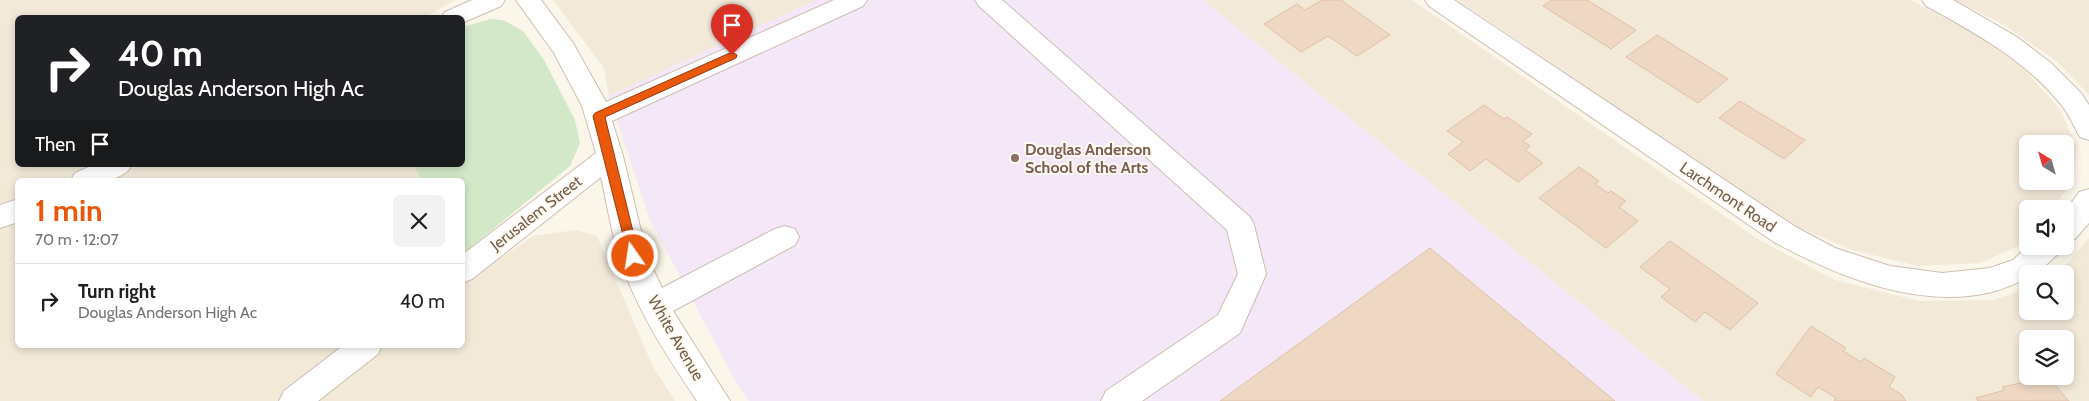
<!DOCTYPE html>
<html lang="en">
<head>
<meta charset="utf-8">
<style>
  body { margin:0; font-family:Cabin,sans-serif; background:#f2f2f2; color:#202124; height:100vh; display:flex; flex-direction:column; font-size:19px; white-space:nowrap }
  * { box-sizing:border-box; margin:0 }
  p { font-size:16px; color:#757577 }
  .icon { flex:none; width:28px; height:28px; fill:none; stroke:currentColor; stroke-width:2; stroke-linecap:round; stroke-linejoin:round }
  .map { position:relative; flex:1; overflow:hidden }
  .drawer { position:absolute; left:15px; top:178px; width:450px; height:170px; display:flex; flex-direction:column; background:#fff; border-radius:8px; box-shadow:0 2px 8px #0003 }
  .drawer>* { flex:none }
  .hud { position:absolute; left:15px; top:15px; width:450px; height:152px; border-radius:8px; box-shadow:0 2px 8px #0003; background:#202124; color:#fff; overflow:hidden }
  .needle { width:32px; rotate:323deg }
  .buttons { position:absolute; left:2019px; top:135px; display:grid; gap:10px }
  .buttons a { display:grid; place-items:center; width:55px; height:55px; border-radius:8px; background:#fff; box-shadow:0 2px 8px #0003; font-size:25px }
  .pin { position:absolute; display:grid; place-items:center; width:42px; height:42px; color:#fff; margin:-51px -21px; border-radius:50% 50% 50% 0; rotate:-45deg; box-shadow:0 0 5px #0007 }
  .pin .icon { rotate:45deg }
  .me { position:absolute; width:55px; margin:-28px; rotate:347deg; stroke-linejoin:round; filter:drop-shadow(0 0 4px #0008) }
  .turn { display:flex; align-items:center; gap:18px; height:105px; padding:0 20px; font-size:22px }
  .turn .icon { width:65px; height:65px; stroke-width:2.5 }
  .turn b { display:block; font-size:35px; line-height:42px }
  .then { display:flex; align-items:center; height:48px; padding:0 20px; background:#0003; gap:10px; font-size:19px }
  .round { display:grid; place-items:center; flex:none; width:52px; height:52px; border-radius:8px; background:#f2f2f2 }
  .overview { display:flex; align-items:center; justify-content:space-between; height:85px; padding:0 20px }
  h1 { font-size:30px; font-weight:800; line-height:38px; color:#ea580c }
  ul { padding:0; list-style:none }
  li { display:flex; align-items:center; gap:15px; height:75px; padding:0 20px; border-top:1px solid #e0e0e0 }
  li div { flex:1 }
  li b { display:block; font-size:19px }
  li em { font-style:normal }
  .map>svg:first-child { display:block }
  .residential { fill:#f2e9d9; fill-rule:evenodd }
  .education { fill:#f3e7f8 }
  .green { fill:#d3e8c9 }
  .building { fill:#eed8c4; stroke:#e0c0a6 }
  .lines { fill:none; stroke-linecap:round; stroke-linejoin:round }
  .minor-casing { stroke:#cdbfb1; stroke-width:2 }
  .minor { fill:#fff; fill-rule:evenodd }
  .route { fill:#ea580c; stroke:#983908 }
  .education-dot { fill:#8d6e63; stroke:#fefaf1; stroke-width:2 }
  .labels { text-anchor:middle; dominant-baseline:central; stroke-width:4; stroke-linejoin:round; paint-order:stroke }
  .education-label { font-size:16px; font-weight:bold; fill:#785e54; stroke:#fefaf1; text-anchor:start }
  .street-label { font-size:16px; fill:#745f4f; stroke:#fefaf1 }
</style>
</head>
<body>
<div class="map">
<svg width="2089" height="401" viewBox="0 0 2089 401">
  <rect width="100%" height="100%" fill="#fbf6ea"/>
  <g class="residential">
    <path d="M0 0H455L423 18H18V165H96L63 180H18L17 200 0 208Z"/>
    <path d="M553 0H816L609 96 604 68Z"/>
    <path d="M1202 0H1412L1756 238 1835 280 1919 301 1993 300 2027 289 2028 311H2065V274H2058L2089 238V401H1703ZM2028 339H2065V376H2028Z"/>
    <path d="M1458 0H1910L1982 38 2023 68 2059 108 2077 146 2071 185 2051 209H2028L2027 236 2019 246 1980 263 1918 266 1852 250 1789 223ZM2028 144H2065V181H2028Z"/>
    <path d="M1955 0H2089V95L2055 60 2006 26Z"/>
    <path d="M139 165H413L421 180H104Z"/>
    <path d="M17 217 18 345H347L277 401H0V225Z"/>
    <path d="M576 230 597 236 652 365 675 401H314L381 345H462L463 284 533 236Z"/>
  </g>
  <path class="education" d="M816 0H1202L1703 401H749L737 384 650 220 609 96Z"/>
  <path class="green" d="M490 19 503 20 523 31 544 60 575 120 580 143 570 166 464 253 462 180H421L413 165H462L463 27Z"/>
  <g class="building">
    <path d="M1322 0H1341L1390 35 1357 56 1328 36 1301 52 1264 24 1297 4 1305 10Z"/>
    <path d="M1552 0H1587L1636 30 1611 49 1543 6Z"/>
    <path d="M1657 35 1728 79 1698 103 1626 57Z"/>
    <path d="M1740 101 1805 140 1784 159 1719 118Z"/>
    <path d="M1484 105 1504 119 1507 117 1532 134 1523 141 1530 146 1525 150 1543 163 1518 182 1486 159 1470 171 1448 154 1463 142 1447 131Z"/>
    <path d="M1579 167 1599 181 1595 184 1608 193 1611 191 1626 201 1619 207 1638 221 1606 248 1539 198Z"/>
    <path d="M1670 241 1758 303 1730 330 1705 312 1695 322 1661 297 1670 289 1640 267Z"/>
    <path d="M1430 248 1615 401H1220Z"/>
    <path d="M1811 326 1846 348 1843 351 1861 362 1864 358 1895 377 1889 387 1902 395 1906 401H1834L1836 398 1818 387 1811 397 1776 374Z"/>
    <path d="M2048 377 2069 401H1978L1976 398 2005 390 2002 387Z"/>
  </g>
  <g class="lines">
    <g class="minor-casing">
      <g id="minor">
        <path d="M472 0H505L501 6 462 23V18H441L445 12Z"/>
        <path d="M516 0H541L573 43 606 102 834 0H867L863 6 612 121 623 156 647 256 662 288 775 229 785 226 795 229 799 237 795 245 673 311 730 401H697C667 356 635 308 619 256 611 231 607 203 601 177L472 279 462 283V255L596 153 582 106 554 53Z"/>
        <path d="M975 0H1002L1250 217 1254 225 1266 274 1240 333 1142 401H1101L1106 391 1218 315 1238 274 1227 230 979 6Z"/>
        <path d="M1425 0H1454L1794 226 1835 248 1890 266 1942 273 1990 268 2013 260 2028 246H2062L2058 254 2036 274H2028V278C2016 283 2004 289 1992 292 1918 310 1837 276 1774 242L1429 6Z"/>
        <path d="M1922 0H1953L2017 37 2051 63 2081 93 2089 105V140L2080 137C2074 127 2070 116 2063 107 2027 61 1976 33 1926 6Z"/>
        <path d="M93 165H132C121 185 91 180 71 180L75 173Z"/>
        <path d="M2089 189V223L2075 239 2065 242V212L2079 192Z"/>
        <path d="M18 199V222L0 228V205Z"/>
        <path d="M344 345H382L378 354 318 401H279L284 391Z"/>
      </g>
    </g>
    <use href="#minor" class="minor"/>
  </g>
  <path class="route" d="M732 52 737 55 736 58 605 117 639 256 637 259H629L593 116 595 113Z"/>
  <circle class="education-dot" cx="1015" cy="158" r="5"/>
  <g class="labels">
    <g class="education-label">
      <text x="1025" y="149">Douglas Anderson<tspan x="1025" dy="18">School of the Arts</tspan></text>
    </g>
    <g class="street-label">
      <text transform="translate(1728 197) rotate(34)">Larchmont Road</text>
      <text transform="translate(536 213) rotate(-38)">Jerusalem Street</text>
      <text transform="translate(676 338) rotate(60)">White Avenue</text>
    </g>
  </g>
</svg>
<div class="buttons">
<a><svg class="needle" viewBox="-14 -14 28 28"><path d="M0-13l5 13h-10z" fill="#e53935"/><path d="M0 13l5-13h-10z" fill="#757577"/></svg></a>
<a><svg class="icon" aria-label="sound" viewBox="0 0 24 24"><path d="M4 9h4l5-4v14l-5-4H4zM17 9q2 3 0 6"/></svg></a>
<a><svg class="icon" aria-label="search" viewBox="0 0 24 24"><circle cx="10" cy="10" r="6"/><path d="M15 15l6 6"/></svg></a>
<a><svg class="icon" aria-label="layers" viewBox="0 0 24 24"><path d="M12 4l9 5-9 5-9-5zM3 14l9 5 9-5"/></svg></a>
</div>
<div class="pin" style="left:732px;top:55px;background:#d93025"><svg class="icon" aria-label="arrive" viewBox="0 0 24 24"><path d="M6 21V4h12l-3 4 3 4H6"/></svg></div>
<svg class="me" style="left:633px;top:256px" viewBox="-20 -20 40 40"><circle r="17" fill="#ea580c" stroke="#fff" stroke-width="3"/><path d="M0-11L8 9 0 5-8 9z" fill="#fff"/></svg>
<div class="hud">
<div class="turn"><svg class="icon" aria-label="right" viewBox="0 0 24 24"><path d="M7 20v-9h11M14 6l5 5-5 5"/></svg><div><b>40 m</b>Douglas Anderson High Ac</div></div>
<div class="then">Then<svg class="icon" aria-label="arrive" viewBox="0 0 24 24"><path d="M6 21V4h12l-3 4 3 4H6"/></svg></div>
</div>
<section class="drawer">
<div class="overview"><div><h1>1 min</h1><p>70 m · 12:07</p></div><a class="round"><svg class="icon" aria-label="close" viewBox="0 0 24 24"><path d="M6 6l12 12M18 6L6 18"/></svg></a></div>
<ul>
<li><svg class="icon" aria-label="right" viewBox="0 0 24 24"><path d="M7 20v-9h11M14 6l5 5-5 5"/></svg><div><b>Turn right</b><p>Douglas Anderson High Ac</p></div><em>40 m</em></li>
</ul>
</section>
</div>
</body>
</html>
